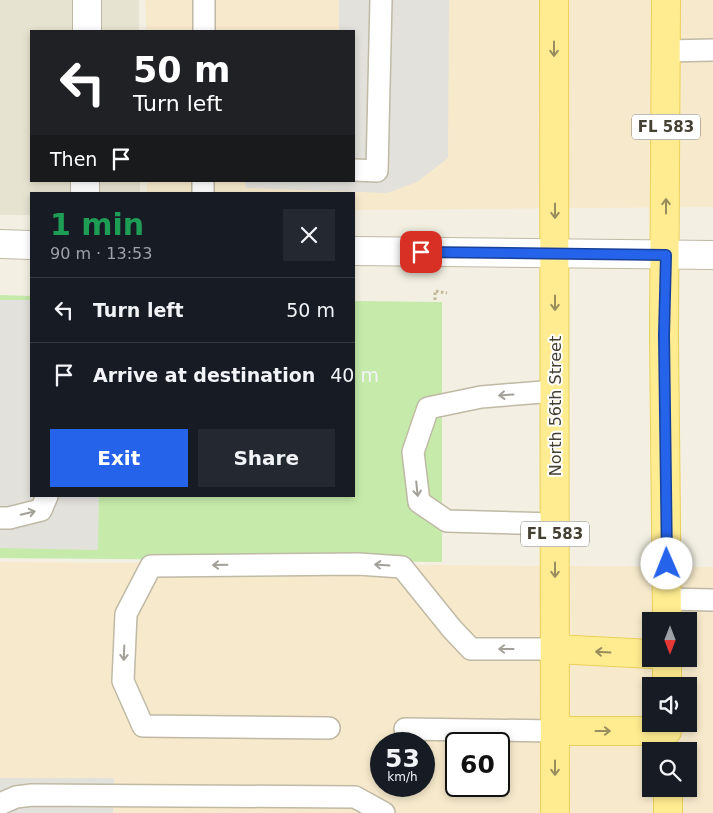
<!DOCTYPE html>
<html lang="en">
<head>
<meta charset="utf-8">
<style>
  body { margin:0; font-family:"DejaVu Sans",sans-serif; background:#242831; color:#f1f3f6; height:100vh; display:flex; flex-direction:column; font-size:19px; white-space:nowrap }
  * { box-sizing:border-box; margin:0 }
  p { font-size:16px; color:#9ea1a6 }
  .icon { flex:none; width:28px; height:28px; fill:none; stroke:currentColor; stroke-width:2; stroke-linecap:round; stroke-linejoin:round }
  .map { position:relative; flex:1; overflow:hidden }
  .drawer { position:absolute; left:30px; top:192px; width:325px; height:305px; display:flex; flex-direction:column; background:#171b24; border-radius:0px; box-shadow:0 2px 8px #0003 }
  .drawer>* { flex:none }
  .banner { position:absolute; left:30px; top:30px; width:325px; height:152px; border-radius:0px; box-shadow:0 2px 8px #0003; background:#202124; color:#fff; overflow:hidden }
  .needle { width:32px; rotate:180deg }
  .buttons { position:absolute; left:642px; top:612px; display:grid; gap:10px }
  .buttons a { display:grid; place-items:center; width:55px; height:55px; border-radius:0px; background:#171b24; box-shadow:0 2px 8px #0003; font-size:25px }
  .speed { position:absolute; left:370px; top:732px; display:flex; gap:10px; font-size:25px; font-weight:700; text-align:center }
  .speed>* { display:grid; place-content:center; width:65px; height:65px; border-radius:50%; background:#171b24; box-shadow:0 2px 8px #0003; line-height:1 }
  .speed small { font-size:12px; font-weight:400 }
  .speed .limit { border:2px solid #111; border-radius:8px; background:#fff; color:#111 }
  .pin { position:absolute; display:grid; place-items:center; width:42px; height:42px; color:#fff; margin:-21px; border-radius:10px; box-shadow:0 2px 8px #0006 }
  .me { position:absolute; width:55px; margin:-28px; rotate:359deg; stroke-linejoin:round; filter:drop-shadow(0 0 4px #0008) }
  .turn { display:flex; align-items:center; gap:18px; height:105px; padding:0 20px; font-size:22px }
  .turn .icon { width:65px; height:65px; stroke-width:2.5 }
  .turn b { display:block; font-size:35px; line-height:42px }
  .then { display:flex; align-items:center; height:48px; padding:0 20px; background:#0003; gap:10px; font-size:19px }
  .round { display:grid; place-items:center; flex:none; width:52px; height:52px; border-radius:0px; background:#242831 }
  .overview { display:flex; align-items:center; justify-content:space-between; height:85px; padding:0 20px }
  h1 { font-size:30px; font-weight:700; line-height:38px; color:#1e9e55 }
  .action { display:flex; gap:10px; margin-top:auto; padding:10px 20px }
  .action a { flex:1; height:58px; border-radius:0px; background:#2563eb; color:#fff; font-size:20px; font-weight:700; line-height:58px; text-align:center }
  .action a+a { background:#242831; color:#f1f3f6 }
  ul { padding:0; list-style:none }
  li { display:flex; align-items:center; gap:15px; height:65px; padding:0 20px; border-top:1px solid #363941 }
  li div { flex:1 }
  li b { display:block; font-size:19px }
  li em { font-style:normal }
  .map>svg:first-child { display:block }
  .residential { fill:#e7e3d1 }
  .commercial { fill:#f7eacc; fill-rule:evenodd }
  .green { fill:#c5eaa9 }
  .parking { fill:#e3e1dc }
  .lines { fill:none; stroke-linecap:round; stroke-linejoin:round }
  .service-casing { stroke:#bfb9a5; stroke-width:24 }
  .minor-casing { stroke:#bfb9a5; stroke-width:30 }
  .primary-casing { stroke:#ebd059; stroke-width:30 }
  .path { stroke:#c1b796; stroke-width:3; stroke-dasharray:2.5 2.5; stroke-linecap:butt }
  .service { stroke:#fff; stroke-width:21 }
  .minor { stroke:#fff; stroke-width:28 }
  .primary { stroke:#ffec90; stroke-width:28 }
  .oneway { stroke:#998d5d }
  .oneway2 { stroke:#a2a099 }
  .route-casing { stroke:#184099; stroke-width:12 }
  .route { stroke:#2563eb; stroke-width:9 }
  .labels { text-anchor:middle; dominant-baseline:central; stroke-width:4; stroke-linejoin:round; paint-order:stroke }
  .shield { fill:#fff; stroke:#7d7970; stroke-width:1 }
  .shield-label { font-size:15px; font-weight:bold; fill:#454033 }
  .street-label { font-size:16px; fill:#454033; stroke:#fff }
</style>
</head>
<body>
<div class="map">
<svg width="713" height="813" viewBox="0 0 713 813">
  <rect width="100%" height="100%" fill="#f3f0e3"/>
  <path class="residential" d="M0 0H139V31H31V181H140V194H31V215H0Z"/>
  <g class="commercial">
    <path d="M145 0H713V207L354 210V194H147V181H354V31H146Z"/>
    <path d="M0 562 713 567V813H0ZM651 621H689V659H651ZM651 686H689V724H651ZM381 744H424V786H381ZM456 744H499V786H456ZM651 751H689V789H651Z"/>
  </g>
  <path class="green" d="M0 295 31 296V496H354V301L442 302V562L0 558Z"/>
  <g class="parking">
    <path d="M339 0H449L448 158 417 182 387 193 246 188 245 181H354V31H339Z"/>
    <path d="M0 300H31V496H99L98 550 0 548Z"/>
    <path d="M0 778H114L113 813H0Z"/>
  </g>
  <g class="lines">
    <g class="service-casing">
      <g id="service">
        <path d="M204 31V0"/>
        <path d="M666 51 713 50"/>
        <path d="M354 170 377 171 381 0"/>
        <path d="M203 194V181"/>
        <path d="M555 391 481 397 428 408 413 452 419 502 447 521 555 524"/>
        <path d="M0 518H9L41 510 47 496"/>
        <path d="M667 599 713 600"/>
        <path d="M329 728 143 726 123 681 126 614 151 566 358 564 402 567 452 629 471 649H555"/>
        <path d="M405 729 555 731"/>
        <path d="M0 804 16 797 32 795 355 797 384 813"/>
      </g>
    </g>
    <g class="minor-casing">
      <g id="minor">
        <path d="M87 31V0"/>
        <path d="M85 194V181"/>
        <path d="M0 244 31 245"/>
        <path d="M354 251 713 255"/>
      </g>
    </g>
    <g class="primary-casing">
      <g id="primary">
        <path d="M554 0 555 813"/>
        <path d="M666 0 664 335 667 621"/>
        <path d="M555 649 651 654"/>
        <path d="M667 659V686"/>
        <path d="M555 731H667"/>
        <path d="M668 789V813"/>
      </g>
    </g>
    <path class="path" d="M435 300V291L447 293"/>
    <use href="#service" class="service"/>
    <use href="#minor" class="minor"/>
    <use href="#primary" class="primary"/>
  </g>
  <defs><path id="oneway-shaft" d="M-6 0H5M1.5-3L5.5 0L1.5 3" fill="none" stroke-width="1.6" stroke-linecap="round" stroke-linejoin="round" transform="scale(1.25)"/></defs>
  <g class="oneway">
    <use href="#oneway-shaft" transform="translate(554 49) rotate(90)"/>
    <use href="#oneway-shaft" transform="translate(666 206) rotate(-90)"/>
    <use href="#oneway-shaft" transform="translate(555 211) rotate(90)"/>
    <use href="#oneway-shaft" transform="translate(555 303) rotate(90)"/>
    <use href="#oneway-shaft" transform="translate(555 570) rotate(90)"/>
    <use href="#oneway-shaft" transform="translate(603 652) rotate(-177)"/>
    <use href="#oneway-shaft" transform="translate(603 731)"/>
    <use href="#oneway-shaft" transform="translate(555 768) rotate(90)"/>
  </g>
  <g class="oneway2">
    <use href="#oneway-shaft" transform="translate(506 395) rotate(176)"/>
    <use href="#oneway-shaft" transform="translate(417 489) rotate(84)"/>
    <use href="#oneway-shaft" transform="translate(28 513) rotate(-14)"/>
    <use href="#oneway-shaft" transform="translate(220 565) rotate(179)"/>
    <use href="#oneway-shaft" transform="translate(382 565) rotate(-176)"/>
    <use href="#oneway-shaft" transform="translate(506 649) rotate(180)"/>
    <use href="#oneway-shaft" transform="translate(124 653) rotate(92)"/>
  </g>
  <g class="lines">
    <g class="route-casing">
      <path id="route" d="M421 252 666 255 664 335 667 564"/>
    </g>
    <use href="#route" class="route"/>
  </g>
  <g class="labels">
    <g class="shield">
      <rect x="632" y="114.5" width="68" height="25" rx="4"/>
      <rect x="521" y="521.5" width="68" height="25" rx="4"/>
    </g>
    <g class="shield-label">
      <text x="666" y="127">FL 583</text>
      <text x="555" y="534">FL 583</text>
    </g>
    <g class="street-label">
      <text transform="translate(555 406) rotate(-90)">North 56th Street</text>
    </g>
  </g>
</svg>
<div class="buttons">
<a><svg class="needle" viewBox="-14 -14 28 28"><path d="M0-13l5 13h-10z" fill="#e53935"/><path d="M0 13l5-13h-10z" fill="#9ea1a6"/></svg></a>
<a><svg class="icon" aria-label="sound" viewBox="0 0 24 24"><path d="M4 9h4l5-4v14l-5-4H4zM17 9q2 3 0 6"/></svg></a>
<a><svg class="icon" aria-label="search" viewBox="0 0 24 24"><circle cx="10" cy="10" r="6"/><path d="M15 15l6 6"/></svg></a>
</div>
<div class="speed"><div>53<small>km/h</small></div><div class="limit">60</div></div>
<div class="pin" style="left:421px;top:252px;background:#d93025"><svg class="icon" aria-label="arrive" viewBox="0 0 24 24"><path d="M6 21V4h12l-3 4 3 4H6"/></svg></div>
<svg class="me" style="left:667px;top:564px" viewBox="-20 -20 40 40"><circle r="19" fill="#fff"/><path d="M0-13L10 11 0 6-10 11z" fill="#2563eb"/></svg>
<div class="banner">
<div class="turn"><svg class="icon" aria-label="left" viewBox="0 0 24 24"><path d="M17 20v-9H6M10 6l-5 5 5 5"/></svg><div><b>50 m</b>Turn left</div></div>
<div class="then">Then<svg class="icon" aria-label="arrive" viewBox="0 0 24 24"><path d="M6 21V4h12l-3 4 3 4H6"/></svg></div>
</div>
<section class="drawer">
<div class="overview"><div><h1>1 min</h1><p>90 m · 13:53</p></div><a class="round"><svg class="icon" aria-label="close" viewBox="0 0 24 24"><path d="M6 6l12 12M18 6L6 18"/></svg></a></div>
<ul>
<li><svg class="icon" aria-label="left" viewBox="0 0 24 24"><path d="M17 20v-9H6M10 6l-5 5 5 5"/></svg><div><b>Turn left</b></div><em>50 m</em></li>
<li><svg class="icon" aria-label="arrive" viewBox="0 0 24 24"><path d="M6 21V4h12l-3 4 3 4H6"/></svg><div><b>Arrive at destination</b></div><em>40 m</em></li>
</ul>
<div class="action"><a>Exit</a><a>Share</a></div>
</section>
</div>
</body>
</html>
